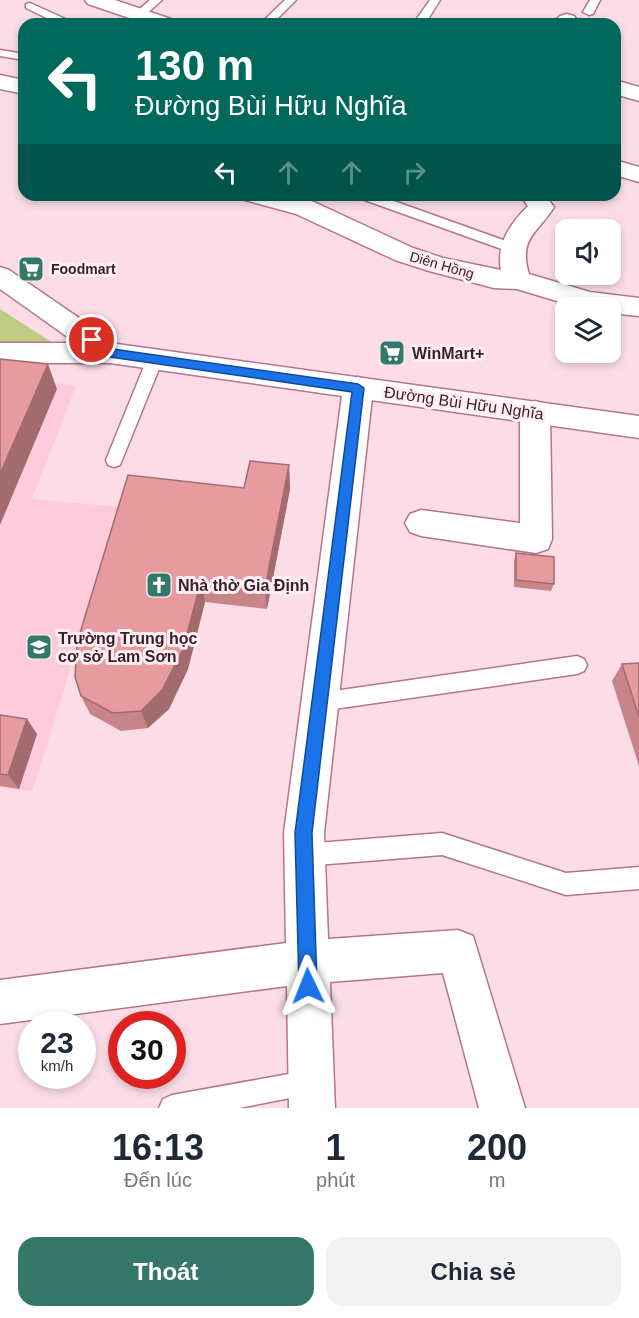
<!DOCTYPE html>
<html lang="vi">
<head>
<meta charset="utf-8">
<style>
  body { margin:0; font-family:Helvetica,sans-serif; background:#f2f2f3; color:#1f2937; height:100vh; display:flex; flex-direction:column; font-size:22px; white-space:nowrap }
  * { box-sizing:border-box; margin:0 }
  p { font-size:20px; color:#747a83 }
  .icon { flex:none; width:33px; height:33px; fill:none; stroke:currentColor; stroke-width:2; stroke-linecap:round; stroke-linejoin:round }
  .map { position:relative; height:1108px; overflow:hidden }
  .sheet { display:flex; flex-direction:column; background:#fff; flex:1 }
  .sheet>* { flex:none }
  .hud { position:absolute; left:18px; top:18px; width:603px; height:183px; border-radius:18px; box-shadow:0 3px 9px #0003; background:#00695c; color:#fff; overflow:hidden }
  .buttons { position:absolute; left:555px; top:219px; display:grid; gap:12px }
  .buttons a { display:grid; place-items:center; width:66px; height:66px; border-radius:12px; background:#fff; box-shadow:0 3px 9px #0003; font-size:30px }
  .speed { position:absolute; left:18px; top:1011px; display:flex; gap:12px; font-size:30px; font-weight:700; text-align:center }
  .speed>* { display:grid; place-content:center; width:78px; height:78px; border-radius:50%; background:#fff; box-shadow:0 3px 9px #0003; line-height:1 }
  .speed small { font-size:15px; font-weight:400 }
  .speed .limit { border:9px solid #d22; background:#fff; color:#111 }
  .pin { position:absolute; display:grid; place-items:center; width:51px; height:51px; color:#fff; margin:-26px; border:3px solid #fff; border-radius:50%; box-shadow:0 2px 6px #0007 }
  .me { position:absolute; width:66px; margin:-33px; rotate:358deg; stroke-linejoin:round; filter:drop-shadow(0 0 4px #0008) }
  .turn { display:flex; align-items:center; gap:21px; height:126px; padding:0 18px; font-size:27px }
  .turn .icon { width:78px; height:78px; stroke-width:2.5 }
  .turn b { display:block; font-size:42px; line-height:51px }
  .lanes { display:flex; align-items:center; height:57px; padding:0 18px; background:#0003; justify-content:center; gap:30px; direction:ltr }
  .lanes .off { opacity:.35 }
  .eta { display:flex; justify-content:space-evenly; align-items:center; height:102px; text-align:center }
  .eta b { font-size:36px; font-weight:600; line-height:42px }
  .cta { display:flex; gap:12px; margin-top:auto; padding:12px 18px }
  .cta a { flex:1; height:69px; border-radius:18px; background:#357768; color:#fff; font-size:24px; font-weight:600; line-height:69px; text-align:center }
  .cta a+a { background:#f2f2f3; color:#1f2937 }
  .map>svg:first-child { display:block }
  .built { fill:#fecbdd }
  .green { fill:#c0cb84 }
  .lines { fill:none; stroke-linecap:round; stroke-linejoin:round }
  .service-casing { stroke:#b8738d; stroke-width:3 }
  .minor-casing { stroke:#b8738d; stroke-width:3 }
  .tertiary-casing { stroke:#b8738d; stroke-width:3 }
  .service { fill:#fff; fill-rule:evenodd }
  .minor { fill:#fff; fill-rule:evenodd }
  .tertiary { fill:#fff; fill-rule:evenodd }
  .wall { fill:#c88589 }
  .shaded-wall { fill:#a26c6f }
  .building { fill:#e89b9f; stroke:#a26c6f; stroke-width:1.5 }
  .route { fill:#1a73e8; stroke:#114b97; stroke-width:1.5 }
  .labels { text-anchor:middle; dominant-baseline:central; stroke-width:6; stroke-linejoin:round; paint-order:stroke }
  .far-street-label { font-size:14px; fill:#3a1e29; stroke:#ffeff4 }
  .far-poi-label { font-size:14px; font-weight:bold; fill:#3a1e29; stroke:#ffeff4; text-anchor:start }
  .poi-label { font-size:16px; font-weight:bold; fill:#3a1e29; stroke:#ffeff4; text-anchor:start }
  .street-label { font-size:16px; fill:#3a1e29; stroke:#ffeff4 }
</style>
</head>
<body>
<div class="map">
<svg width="639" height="1108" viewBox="0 0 639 1108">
  <rect width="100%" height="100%" fill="#fcdde7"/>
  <path class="built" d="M0 374 76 386 32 499 121 507 32 792 0 787Z"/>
  <path class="green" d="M0 309 50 341 46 351 0 345Z"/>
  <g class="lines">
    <g class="service-casing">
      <g id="service">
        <path d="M150 0H162L143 17H135V13Z"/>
        <path d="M285 0H296L272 24H260Z"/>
        <path d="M430 0H440L425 24H413Z"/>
        <path d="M590 0H600L593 14 589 15 583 12Z"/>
        <path d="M30 3 72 22 74 24H59L26 8V4Z"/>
        <path d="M0 50 24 54V60L0 56Z"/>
        <path d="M357 195H377L520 246 522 249 515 254 510 252 359 198Z"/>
        <path d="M155 353 160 355 163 359 122 460 120 465 114 467 108 465 106 460 147 359 150 355Z"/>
        <path d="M577 656 584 659 587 665 584 671 577 674 320 711 313 709 310 702 313 695 320 693Z"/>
        <path d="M442 833 566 873 639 867V889L566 895 442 855 304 866 296 863 293 855 296 847 304 844Z"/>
        <path d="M311 1070 320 1073 323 1082 320 1091 311 1094 239 1108H159L163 1099 172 1095Z"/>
      </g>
    </g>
    <g class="minor-casing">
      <g id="minor">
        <path d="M85 0H115L174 20 177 24H147L88 4Z"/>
        <path d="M567 14 574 16 577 20 574 24H552L560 16Z"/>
        <path d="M0 75 24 80V94L0 89Z"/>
        <path d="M615 80 639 87V101L615 94Z"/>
        <path d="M615 160 639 167V182L615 175Z"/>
        <path d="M242 195H292L314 202 413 248 443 258 501 270C496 244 510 224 528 206L520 195H545L554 207C538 233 518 238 529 274L590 292 639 298V316L610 313V308H580L517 289 494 288 429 271 395 260 296 214 245 200Z"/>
        <path d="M0 343H110L120 346 124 353 120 360 110 363H0Z"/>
        <path d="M358 377 368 380 373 388 324 833 328 939 458 930 473 936 525 1108H479L443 973 330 982 335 1108H289L287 986 0 1024V980L286 943 284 833 343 388 348 380Z"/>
        <path d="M535 401 545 404 550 412 552 539 548 549 536 553 421 536 410 532 405 523 410 514 421 510 520 523V412L525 404Z"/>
      </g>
    </g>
    <g class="tertiary-casing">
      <path id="tertiary" d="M0 267 9 270 117 344 639 416V438L110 363 100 360 0 289Z"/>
    </g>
    <use href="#service" class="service"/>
    <use href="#minor" class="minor"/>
    <use href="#tertiary" class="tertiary"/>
  </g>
  <g class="wall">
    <path d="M289 465 290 489 267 609 205 602 188 669 169 709 148 728 121 731 90 714 81 696 244 488Z"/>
    <path d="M516 553 554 584 551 591 514 587V560Z"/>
    <path d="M639 663V766L612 681 622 664Z"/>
    <path d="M0 715 37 734 19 789 0 786Z"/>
  </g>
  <g class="shaded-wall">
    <path d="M48 364 57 389 0 525V474Z"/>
    <path d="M289 465 290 489 267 609 265 588Z"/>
    <path d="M201 581 205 602 188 669 169 709 148 728 141 711Z"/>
    <path d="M27 719 37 734 19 789 8 775Z"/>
  </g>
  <g class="building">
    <path d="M0 359 48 364 0 474Z"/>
    <path d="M250 461 289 465 265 588 201 581 183 649 162 690 141 711 113 713 81 696 75 677 77 643 128 475 244 488Z"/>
    <path d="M516 553 554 557V584L516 580Z"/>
    <path d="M639 663V717L622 664Z"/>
    <path d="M0 715 27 719 8 775 0 774Z"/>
  </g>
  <path class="route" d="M92 336 113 349 358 384 364 388 312 833 317 986 314 992 308 995 302 992 299 986 295 833 352 392 110 357 88 343 86 340Z"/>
  <defs>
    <g id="supermarket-square" transform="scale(1.35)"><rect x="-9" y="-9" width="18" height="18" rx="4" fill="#357768" stroke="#ffeff4"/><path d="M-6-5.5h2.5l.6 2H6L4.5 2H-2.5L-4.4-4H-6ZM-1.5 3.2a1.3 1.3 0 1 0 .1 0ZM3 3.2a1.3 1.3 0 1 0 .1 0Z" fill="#fff"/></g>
    <g id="church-square" transform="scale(1.35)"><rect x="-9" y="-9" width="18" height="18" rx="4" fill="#357768" stroke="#ffeff4"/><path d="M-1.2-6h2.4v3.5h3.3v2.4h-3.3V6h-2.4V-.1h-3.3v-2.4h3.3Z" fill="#fff"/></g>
    <g id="school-square" transform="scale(1.35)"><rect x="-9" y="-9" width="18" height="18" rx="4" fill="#357768" stroke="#ffeff4"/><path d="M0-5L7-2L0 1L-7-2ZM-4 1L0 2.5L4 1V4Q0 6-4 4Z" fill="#fff"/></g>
  </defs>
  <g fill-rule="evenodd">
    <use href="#supermarket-square" x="31" y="269"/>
    <use href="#supermarket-square" x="392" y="353"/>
    <use href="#church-square" x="159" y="585"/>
    <use href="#school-square" x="39" y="647"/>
  </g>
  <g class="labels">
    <g class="far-street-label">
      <text transform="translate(442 265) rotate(16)">Diên Hồng</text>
    </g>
    <g class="far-poi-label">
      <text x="51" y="269">Foodmart</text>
    </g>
    <g class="poi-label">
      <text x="412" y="353">WinMart+</text>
      <text x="178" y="585">Nhà thờ Gia Định</text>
      <text x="58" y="638">Trường Trung học<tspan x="58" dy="18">cơ sở Lam Sơn</tspan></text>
    </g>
    <g class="street-label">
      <text transform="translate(464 403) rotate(8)">Đường Bùi Hữu Nghĩa</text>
    </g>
  </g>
</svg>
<div class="buttons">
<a><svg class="icon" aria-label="sound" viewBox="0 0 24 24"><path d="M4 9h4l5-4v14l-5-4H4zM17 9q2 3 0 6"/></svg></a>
<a><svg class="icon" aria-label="layers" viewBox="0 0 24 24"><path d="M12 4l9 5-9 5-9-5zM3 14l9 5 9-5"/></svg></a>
</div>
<div class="speed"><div>23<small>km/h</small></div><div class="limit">30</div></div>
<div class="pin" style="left:92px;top:340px;background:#d93025"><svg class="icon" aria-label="arrive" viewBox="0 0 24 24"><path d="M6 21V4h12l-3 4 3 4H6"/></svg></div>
<svg class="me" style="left:308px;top:986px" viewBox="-20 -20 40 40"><path d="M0-17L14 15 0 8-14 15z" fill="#1a73e8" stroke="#fff" stroke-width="4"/></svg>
<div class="hud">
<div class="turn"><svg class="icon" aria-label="left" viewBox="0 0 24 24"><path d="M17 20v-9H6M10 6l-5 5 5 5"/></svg><div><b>130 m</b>Đường Bùi Hữu Nghĩa</div></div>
<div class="lanes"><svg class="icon" aria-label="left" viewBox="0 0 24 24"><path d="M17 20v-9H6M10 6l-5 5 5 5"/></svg><svg class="icon off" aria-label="ahead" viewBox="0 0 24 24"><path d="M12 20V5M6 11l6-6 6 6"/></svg><svg class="icon off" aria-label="ahead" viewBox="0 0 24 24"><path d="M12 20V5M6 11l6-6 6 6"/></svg><svg class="icon off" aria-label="right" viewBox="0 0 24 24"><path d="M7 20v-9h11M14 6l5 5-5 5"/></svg></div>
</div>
</div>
<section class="sheet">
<div class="eta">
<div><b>16:13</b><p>Đến lúc</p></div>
<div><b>1</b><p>phút</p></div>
<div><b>200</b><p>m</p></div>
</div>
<div class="cta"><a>Thoát</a><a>Chia sẻ</a></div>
</section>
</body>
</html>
